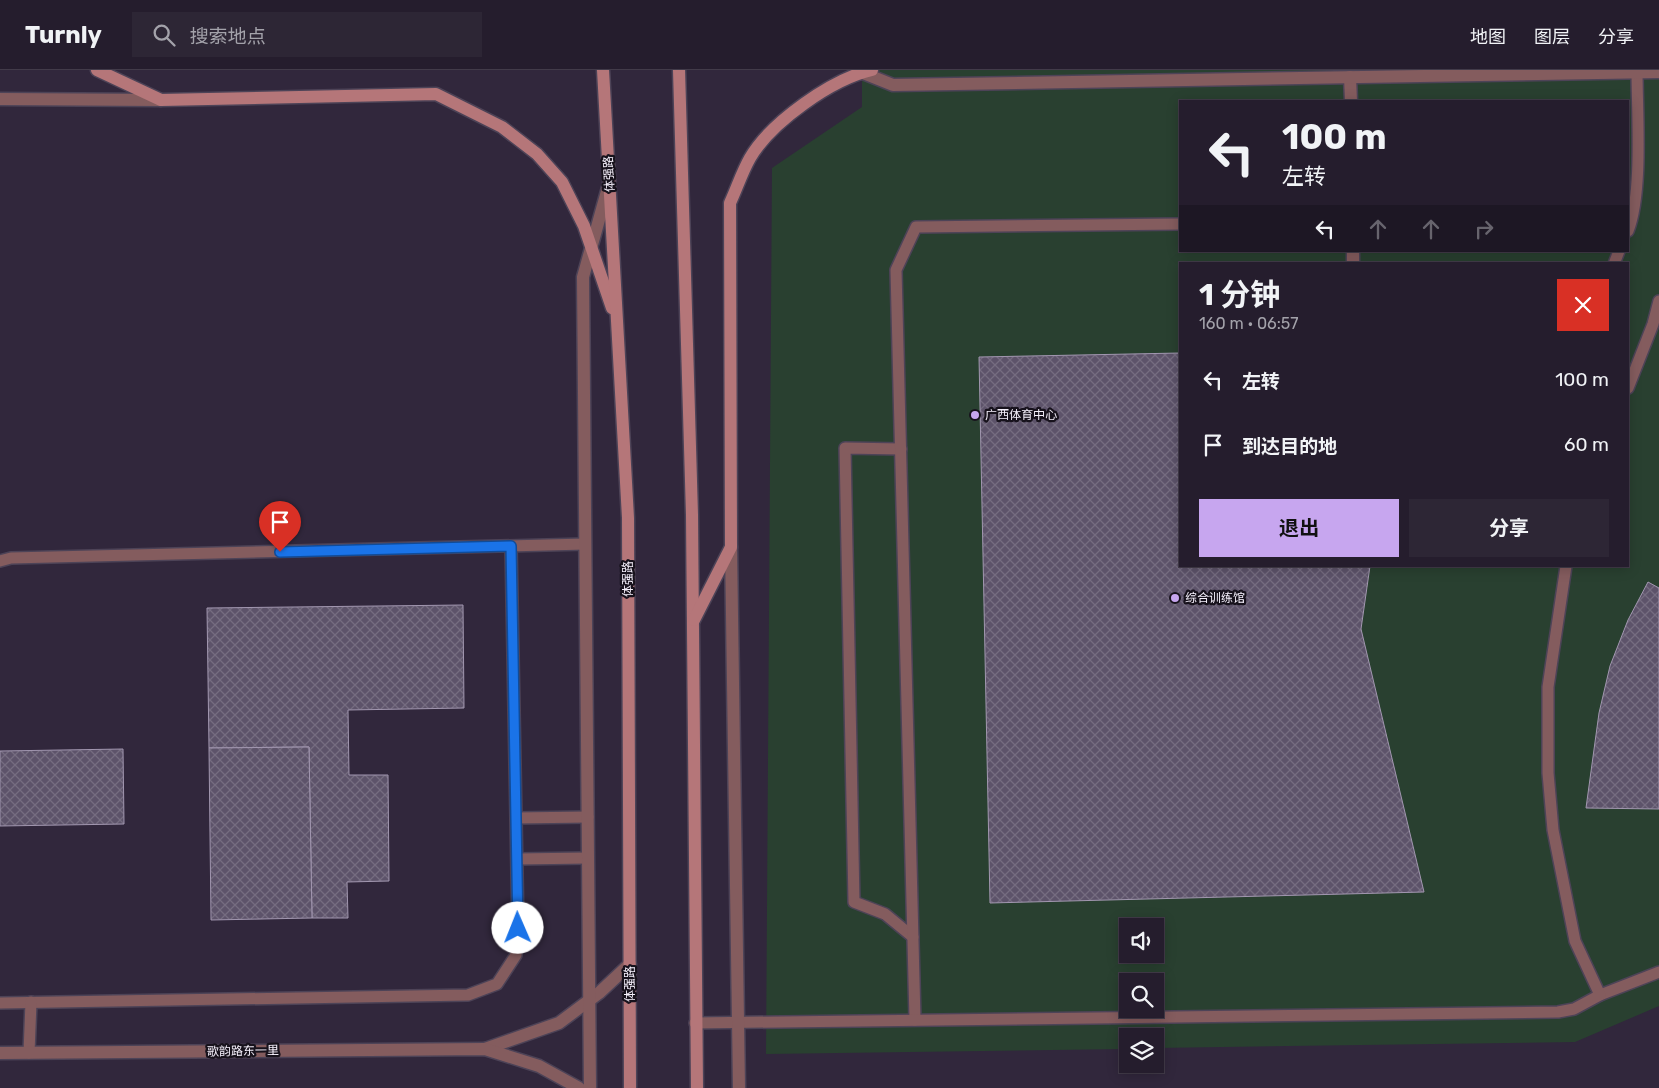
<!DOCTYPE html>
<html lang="zh">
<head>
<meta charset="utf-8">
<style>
  body { margin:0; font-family:Rubik,"Noto Sans SC",sans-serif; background:#2d2635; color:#f1f3f6; height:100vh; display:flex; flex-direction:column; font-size:19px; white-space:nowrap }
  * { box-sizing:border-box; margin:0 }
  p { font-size:16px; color:#a3a2aa }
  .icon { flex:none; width:28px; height:28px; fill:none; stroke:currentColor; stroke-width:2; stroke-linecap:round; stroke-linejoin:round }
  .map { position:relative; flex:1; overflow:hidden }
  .side { position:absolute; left:1179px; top:192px; width:450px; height:305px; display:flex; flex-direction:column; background:#251d2d; border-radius:0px; box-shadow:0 2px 12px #0003,0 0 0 1px #423b49 }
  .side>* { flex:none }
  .guide { position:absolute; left:1179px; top:30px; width:450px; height:152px; border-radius:0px; box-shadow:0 2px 12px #0003,0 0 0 1px #423b49; background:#251d2d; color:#f1f3f6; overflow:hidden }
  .fabs { position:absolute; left:1119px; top:848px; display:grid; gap:10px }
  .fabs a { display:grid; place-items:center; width:45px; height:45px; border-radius:0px; background:#251d2d; box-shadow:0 2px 12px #0003,0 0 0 1px #423b49; font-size:25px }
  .pin { position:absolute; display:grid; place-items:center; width:42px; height:42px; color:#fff; margin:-51px -21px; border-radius:50% 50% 50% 0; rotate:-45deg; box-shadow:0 0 5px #0007 }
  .pin .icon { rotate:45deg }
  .me { position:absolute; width:55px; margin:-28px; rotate:359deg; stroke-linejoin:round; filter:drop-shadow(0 0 4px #0008) }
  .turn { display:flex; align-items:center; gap:18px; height:105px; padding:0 20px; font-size:22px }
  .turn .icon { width:65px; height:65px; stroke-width:2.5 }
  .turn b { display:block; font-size:35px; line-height:42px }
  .lanes { display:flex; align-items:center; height:48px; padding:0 20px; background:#0003; justify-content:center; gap:25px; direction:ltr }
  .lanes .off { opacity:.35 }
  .round { display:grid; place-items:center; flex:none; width:52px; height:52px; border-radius:0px; background:#2d2635 }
  .overview { display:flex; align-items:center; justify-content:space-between; height:85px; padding:0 20px }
  h1 { font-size:30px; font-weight:700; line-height:38px }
  .action { display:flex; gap:10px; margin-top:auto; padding:10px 20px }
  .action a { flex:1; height:58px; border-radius:0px; background:#c7a6ef; color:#111; font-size:20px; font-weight:700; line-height:58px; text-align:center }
  .action a+a { background:#2d2635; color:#f1f3f6 }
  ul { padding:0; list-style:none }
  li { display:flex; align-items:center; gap:15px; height:65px; padding:0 20px }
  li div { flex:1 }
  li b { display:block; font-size:19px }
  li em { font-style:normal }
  header { display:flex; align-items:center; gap:30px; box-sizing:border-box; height:70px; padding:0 25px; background:#251d2d; border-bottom:1px solid #423b49 }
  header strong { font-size:24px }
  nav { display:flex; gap:28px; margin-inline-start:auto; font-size:18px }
  .search { width:350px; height:45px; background:#2d2635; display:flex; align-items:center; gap:12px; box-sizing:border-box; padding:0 18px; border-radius:0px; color:#a3a2aa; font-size:19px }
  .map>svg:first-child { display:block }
  .green { fill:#294030; fill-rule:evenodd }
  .building { fill:url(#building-cross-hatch); stroke:#a297b0 }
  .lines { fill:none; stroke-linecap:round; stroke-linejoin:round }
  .service-casing { stroke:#4d4357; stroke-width:14 }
  .pedestrian-casing { stroke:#4d4357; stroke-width:15 }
  .minor-casing { stroke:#4d4357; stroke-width:15 }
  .secondary-casing { stroke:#4d4357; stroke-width:15 }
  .service { stroke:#845c5e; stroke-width:11 }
  .pedestrian { stroke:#845c5e; stroke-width:12 }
  .minor { stroke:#845c5e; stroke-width:12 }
  .secondary { stroke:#b57679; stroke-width:12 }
  .route-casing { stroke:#114b97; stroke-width:12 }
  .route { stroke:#1a73e8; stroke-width:9 }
  .poi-dot { fill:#c7a6ef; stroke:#17121c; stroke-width:2 }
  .labels { text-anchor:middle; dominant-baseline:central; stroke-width:4.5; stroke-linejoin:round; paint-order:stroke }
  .street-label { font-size:12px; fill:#f7f2fd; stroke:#17121c }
  .poi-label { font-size:12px; fill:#f7f2fd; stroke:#17121c; text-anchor:start }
</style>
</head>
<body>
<header>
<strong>Turnly</strong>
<div class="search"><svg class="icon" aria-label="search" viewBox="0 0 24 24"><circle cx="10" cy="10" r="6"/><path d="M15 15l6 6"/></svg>搜索地点</div>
<nav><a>地图</a><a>图层</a><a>分享</a></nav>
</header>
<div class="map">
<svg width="1659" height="1018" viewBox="0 0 1659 1018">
  <defs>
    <pattern id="building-cross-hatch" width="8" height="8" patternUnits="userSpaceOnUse" patternTransform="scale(1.25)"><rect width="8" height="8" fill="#5d536a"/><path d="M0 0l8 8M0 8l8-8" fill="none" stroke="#756c80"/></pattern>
  </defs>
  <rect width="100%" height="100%" fill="#31273c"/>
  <path class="green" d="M862 0H1659V936L1575 972 1155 978V966H1128L1127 979 766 984 772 98 862 37ZM1180 31H1628V181H1180ZM1180 194H1628V496H1180ZM1128 856H1155V884H1128ZM1128 911H1155V939H1128Z"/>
  <g class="building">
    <path d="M1180 283V496H1370L1361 559 1424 822 990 833 979 287Z"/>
    <path d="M1648 512 1659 518V739L1586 738 1599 643 1610 596 1628 550Z"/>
    <path d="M463 535 464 638 348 640 349 705H388L389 811 347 812 348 848H312L309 677 209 678 207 538Z"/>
    <path d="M309 677 312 848 211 850 209 678Z"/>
    <path d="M123 679 124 754 0 756V681Z"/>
  </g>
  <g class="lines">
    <g class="service-casing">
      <g id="service">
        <path d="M1628 161C1643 123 1637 44 1637 0"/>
        <path d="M1614 194 1619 181"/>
        <path d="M1628 318 1653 254 1659 231"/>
        <path d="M901 379 845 378 854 832 885 844 913 867"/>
        <path d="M0 491 11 488 585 474"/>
        <path d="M516 748 588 747"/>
        <path d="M517 789 588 788"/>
        <path d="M1600 925 1659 902"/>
        <path d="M0 933 468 925 497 914 516 885 518 858 511 476"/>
        <path d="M915 950 896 200 916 157 1180 154"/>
        <path d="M695 953 1558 942 1574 939 1600 925 1575 871 1553 760 1548 703V617L1566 496"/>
        <path d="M29 983 31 932"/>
      </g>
    </g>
    <g class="pedestrian-casing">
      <g id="pedestrian">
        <path d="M1350 7 1351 31"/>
        <path d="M1353 181V194"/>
      </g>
    </g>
    <g class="minor-casing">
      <g id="minor">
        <path d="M858 1 893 15 1659 2"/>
        <path d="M0 29 161 30"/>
        <path d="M731 477 739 1018"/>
        <path d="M485 979 559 953 599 923 630 894"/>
        <path d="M0 983 485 979 539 996 579 1018"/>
        <path d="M590 1018 583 207 609 114"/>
      </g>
    </g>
    <g class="secondary-casing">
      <g id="secondary">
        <path d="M97 0 161 30 436 24 502 57 537 84 562 112 584 156 612 238"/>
        <path d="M603 0 628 448 630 1018"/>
        <path d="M679 0 692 445 697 1018"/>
        <path d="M694 550 731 477 730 133C737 118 742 102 750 88 771 52 832 9 872 0"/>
      </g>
    </g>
    <use href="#service" class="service"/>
    <use href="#pedestrian" class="pedestrian"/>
    <use href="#minor" class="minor"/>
    <use href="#secondary" class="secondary"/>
  </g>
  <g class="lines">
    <g class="route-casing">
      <path id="route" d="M280 482 511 476 518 858"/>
    </g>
    <use href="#route" class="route"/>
  </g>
  <g class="poi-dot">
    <circle cx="975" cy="345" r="5"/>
    <circle cx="1175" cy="528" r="5"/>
  </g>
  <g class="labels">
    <g class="street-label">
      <text transform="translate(609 104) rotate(-93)">体强路</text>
      <text transform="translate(628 509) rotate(-90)">体强路</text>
      <text transform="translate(630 914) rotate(-90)">体强路</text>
      <text transform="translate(243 981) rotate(-1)">歌韵路东一里</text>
    </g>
    <g class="poi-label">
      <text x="985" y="345">广西体育中心</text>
      <text x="1185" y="528">综合训练馆</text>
    </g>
  </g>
</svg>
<div class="fabs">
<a><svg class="icon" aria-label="sound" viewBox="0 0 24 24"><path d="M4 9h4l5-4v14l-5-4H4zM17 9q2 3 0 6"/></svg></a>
<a><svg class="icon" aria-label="search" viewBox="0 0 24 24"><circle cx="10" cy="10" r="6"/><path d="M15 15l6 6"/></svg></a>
<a><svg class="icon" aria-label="layers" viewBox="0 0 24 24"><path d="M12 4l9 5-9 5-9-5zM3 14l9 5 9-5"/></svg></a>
</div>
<div class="pin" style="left:280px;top:482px;background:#d93025"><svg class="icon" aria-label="arrive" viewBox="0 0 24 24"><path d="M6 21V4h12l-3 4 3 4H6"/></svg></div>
<svg class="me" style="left:518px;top:858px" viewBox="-20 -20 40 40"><circle r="19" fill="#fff"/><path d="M0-13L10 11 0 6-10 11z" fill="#1a73e8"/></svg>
<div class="guide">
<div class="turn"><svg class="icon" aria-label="left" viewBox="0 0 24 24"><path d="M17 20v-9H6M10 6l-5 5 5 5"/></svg><div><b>100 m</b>左转</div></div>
<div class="lanes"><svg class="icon" aria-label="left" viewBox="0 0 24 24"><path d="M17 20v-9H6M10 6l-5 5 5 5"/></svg><svg class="icon off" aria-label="ahead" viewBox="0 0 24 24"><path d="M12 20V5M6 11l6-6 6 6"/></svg><svg class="icon off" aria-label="ahead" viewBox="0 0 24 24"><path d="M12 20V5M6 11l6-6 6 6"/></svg><svg class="icon off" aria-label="right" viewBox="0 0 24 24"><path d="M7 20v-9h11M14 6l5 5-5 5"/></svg></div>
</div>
<section class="side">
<div class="overview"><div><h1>1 分钟</h1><p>160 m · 06:57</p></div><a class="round" style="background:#d93025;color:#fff"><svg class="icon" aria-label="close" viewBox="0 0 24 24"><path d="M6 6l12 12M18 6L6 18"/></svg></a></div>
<ul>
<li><svg class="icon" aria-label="left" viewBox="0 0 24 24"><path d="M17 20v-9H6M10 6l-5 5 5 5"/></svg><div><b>左转</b></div><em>100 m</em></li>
<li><svg class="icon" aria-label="arrive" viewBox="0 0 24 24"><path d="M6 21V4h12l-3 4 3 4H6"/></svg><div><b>到达目的地</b></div><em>60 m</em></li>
</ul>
<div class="action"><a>退出</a><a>分享</a></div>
</section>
</div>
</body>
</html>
